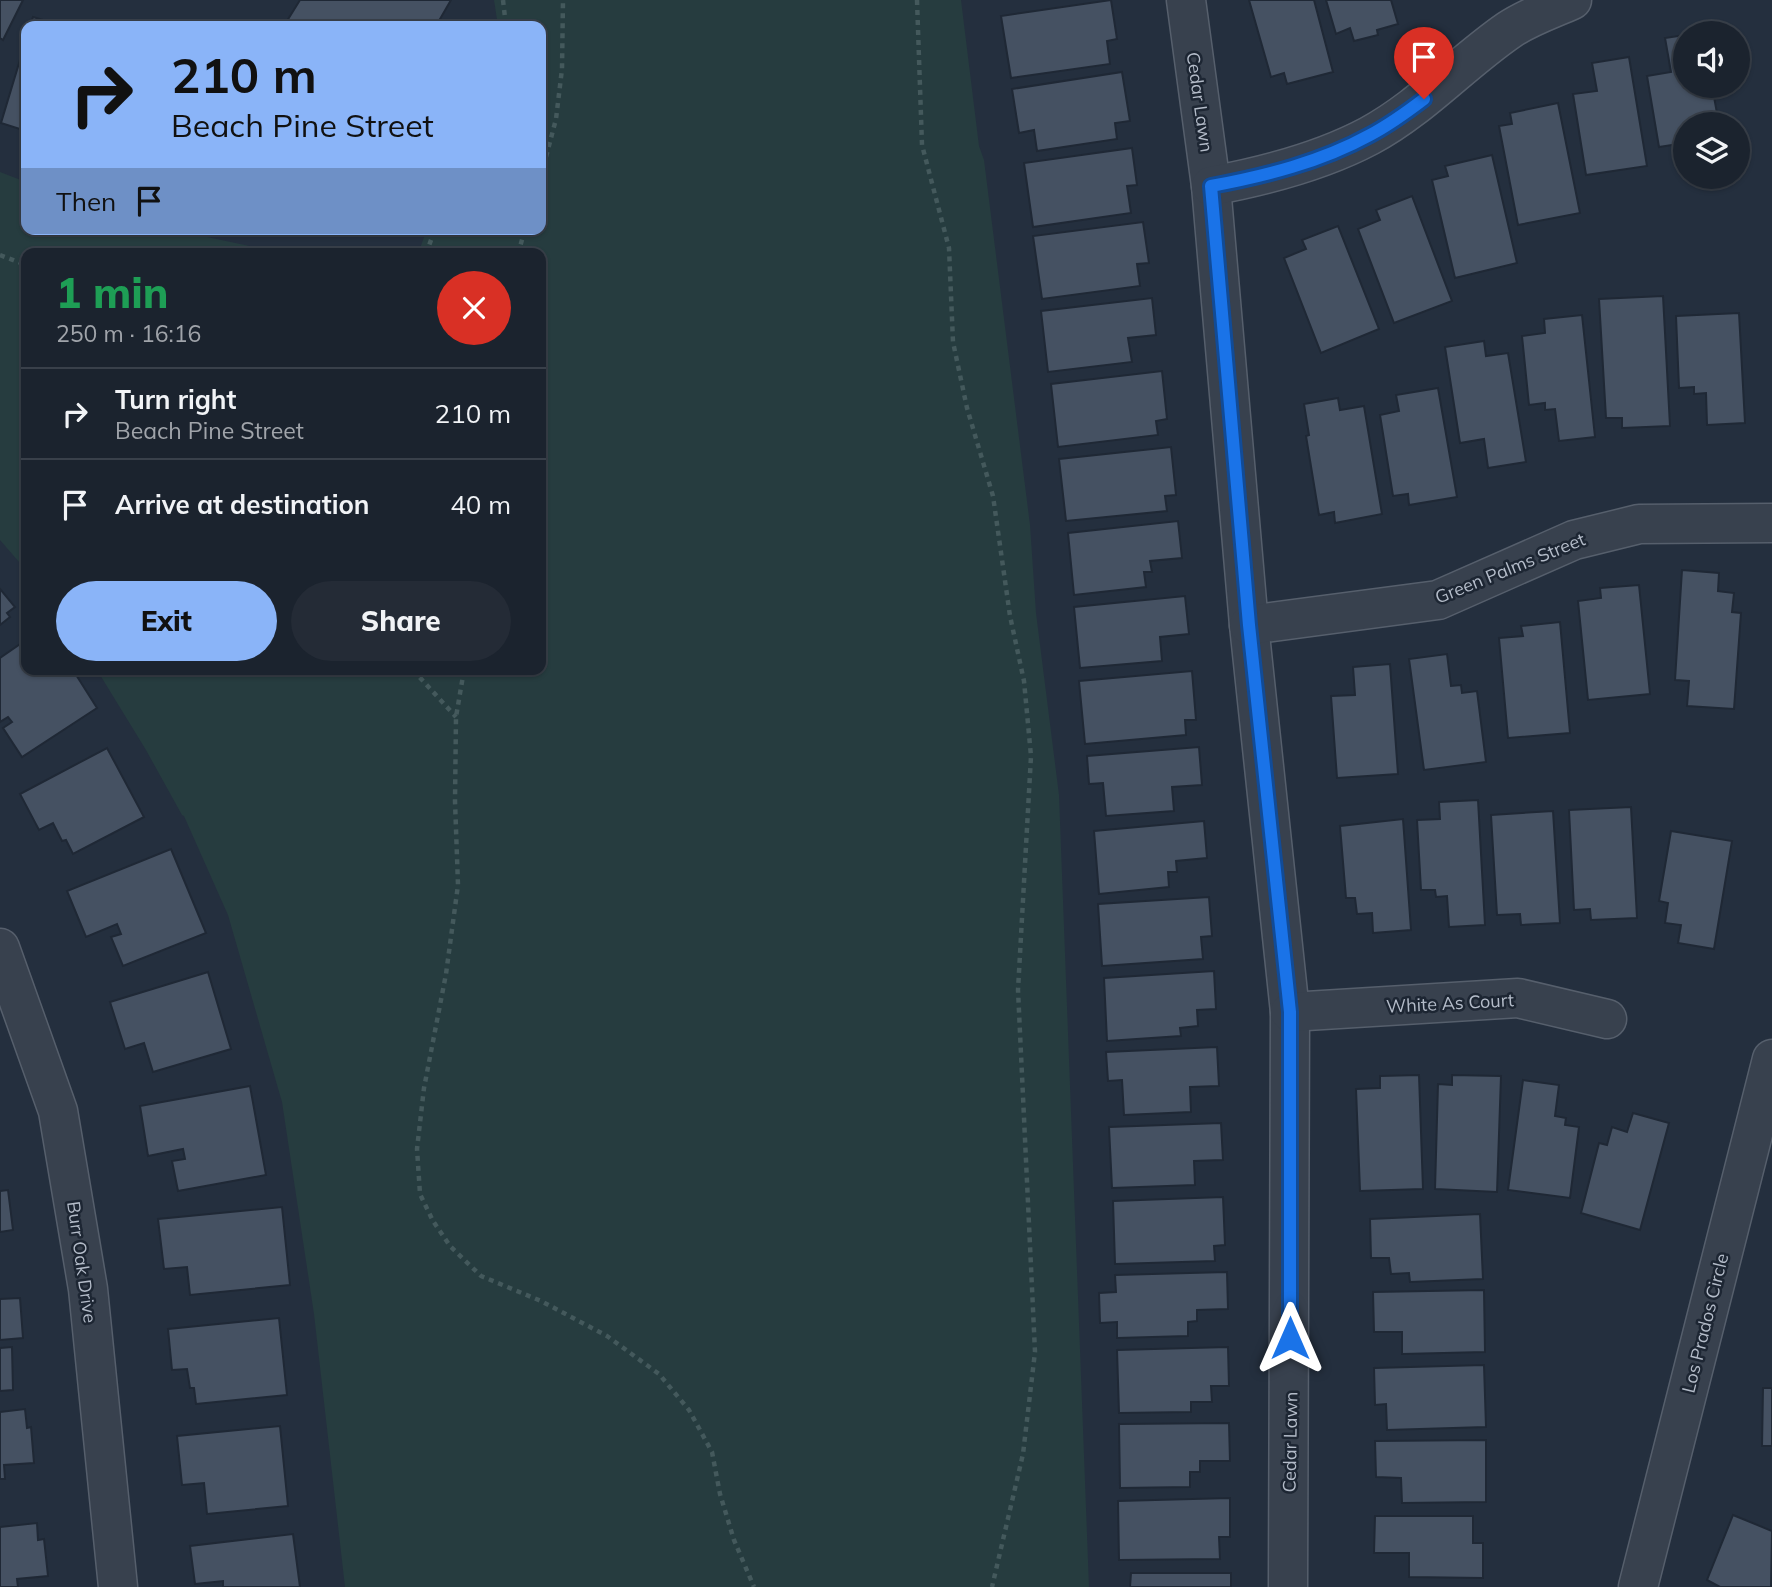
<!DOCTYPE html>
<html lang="en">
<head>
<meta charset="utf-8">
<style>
  body { margin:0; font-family:Mulish,sans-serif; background:#242b36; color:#f1f3f6; height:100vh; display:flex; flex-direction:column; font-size:26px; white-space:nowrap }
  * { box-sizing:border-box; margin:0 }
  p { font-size:23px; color:#a0a4aa }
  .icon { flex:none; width:38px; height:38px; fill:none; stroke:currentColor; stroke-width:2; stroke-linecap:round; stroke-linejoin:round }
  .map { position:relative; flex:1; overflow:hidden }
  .drawer { position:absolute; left:21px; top:248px; width:525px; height:427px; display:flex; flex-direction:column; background:#1b232e; border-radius:14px; box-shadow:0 2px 5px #0004,0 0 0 2px #39404a }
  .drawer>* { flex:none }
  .guide { position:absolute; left:21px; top:21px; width:525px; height:214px; border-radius:14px; box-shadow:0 2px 5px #0004,0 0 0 2px #39404a; background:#8ab4f8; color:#111; overflow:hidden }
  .tools { position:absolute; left:1673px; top:21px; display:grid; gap:14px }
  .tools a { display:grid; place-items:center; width:77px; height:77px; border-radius:50%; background:#1b232e; box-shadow:0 2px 5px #0004,0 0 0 2px #39404a; font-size:35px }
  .pin { position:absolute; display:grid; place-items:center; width:60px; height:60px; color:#fff; margin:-72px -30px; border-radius:50% 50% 50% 0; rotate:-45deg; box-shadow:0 0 7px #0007 }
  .pin .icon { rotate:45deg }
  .me { position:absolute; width:77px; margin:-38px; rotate:0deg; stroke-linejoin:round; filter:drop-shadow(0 0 5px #0008) }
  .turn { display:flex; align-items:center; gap:24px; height:147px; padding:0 35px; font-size:32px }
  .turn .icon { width:91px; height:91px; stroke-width:2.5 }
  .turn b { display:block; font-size:49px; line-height:60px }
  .then { display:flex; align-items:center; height:66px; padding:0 35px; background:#0003; gap:14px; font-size:26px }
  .round { display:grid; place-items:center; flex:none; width:74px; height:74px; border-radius:37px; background:#242b36 }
  .overview { display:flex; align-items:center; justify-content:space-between; height:119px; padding:0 35px }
  h1 { font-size:42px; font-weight:800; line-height:52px; color:#1e9e55 }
  .action { display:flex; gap:14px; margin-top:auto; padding:14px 35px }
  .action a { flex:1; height:80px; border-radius:42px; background:#8ab4f8; color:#111; font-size:28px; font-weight:800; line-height:80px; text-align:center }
  .action a+a { background:#242b36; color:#f1f3f6 }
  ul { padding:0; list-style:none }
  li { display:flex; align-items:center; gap:21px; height:91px; padding:0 35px; border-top:2px solid #39404a }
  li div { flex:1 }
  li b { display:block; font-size:26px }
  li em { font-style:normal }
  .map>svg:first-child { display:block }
  .green { fill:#263c3f }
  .building { fill:#455162; stroke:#1f2835; stroke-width:2 }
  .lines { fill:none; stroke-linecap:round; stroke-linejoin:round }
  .minor-casing { stroke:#565f6c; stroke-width:41 }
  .path { stroke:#44595c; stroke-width:4.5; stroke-dasharray:5 5; stroke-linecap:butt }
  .minor { stroke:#38414e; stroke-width:38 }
  .route-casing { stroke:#114b97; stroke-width:18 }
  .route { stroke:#1a73e8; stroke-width:12 }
  .labels { text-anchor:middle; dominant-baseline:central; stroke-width:5; stroke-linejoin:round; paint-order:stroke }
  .street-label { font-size:18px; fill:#b4bcc9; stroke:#1d2633 }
</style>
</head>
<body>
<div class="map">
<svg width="1772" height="1587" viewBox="0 0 1772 1587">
  <rect width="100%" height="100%" fill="#242f3e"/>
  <g class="green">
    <path d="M494 0H961L979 146 984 160 1030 525 1036 613 1059 795 1089 1587H345L314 1314 282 1102 228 915 184 816 182 815 146 750 97 670H541V254H418L427 229H541V26H498Z"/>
    <path d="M0 172 26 182V229H170L254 247 300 254H26V570L0 540Z"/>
  </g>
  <g class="building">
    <path d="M0 0H23L3 40 0 38Z"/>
    <path d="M300 0H451L436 26H295L287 21Z"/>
    <path d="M1111 0 1117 39 1107 41 1110 64 1011 78 1001 16Z"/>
    <path d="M1249 0H1314L1333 72 1287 84 1284 73 1271 77Z"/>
    <path d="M1326 0H1391L1398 24 1377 30 1378 35 1354 41 1350 28 1336 34Z"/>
    <path d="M33 17 63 26H30Z"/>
    <path d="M1685 35V86H1712L1719 124H1685V143L1659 147 1647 76 1671 72 1665 38Z"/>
    <path d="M26 40V131L1 123Z"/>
    <path d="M1629 57 1647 166 1586 175 1573 94 1597 91 1592 63Z"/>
    <path d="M1122 72 1130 121 1115 123 1117 139 1037 151 1034 130 1019 133 1012 89Z"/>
    <path d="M1558 103 1580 213 1518 225 1499 126 1512 124 1510 113Z"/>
    <path d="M1132 148 1137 185 1127 186 1131 213 1033 227 1024 163Z"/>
    <path d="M1492 155 1517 263 1455 278 1432 180 1448 176 1445 166Z"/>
    <path d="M1412 196 1452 301 1394 323 1358 229 1380 220 1376 210Z"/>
    <path d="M1143 222 1149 263 1137 264 1140 286 1042 299 1033 236Z"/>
    <path d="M1338 226 1379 329 1321 353 1284 258 1306 249 1302 240Z"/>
    <path d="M1663 296 1670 426 1622 428V418H1606L1599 299Z"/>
    <path d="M1152 298 1156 335 1128 338 1132 362 1048 372 1041 311Z"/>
    <path d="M1739 313 1745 423 1707 425 1706 393 1694 394V387L1679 388 1676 316Z"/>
    <path d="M1582 315 1595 437 1559 441 1555 409 1545 410V403L1529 405 1522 336 1545 333 1544 319Z"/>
    <path d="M1484 341 1486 356 1508 353 1526 462 1488 468 1484 439 1460 443 1445 347Z"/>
    <path d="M1162 371 1167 419 1156 421 1158 435 1058 447 1051 384Z"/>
    <path d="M1438 388 1457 497 1409 505 1408 494 1393 496 1380 415 1399 411 1396 395Z"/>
    <path d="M1338 398 1340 410 1364 406 1382 514 1335 523 1334 512 1319 515 1306 436 1309 435 1304 404Z"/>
    <path d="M1171 447 1176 495 1165 496 1167 511 1066 521 1059 459Z"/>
    <path d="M1178 521 1182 558 1150 561 1152 572H1144L1146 587 1074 595 1068 533Z"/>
    <path d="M1682 570 1719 573 1718 591 1734 593 1732 612 1741 613 1734 709 1687 706 1689 681 1675 680Z"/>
    <path d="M1639 585 1650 694 1588 700 1578 601 1601 598 1600 588Z"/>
    <path d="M0 589 15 607 7 613 10 617 0 625Z"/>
    <path d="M1185 596 1189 634 1160 637 1162 661 1080 668 1074 607Z"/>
    <path d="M1560 622 1570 733 1508 738 1499 638 1523 636 1521 626Z"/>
    <path d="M26 640V670H73L97 708 22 757 3 728 12 722 8 717 0 722V658Z"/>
    <path d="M1447 654 1451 686 1461 685 1462 693 1477 691 1486 762 1424 770 1409 659Z"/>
    <path d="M1390 664 1398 774 1337 778 1331 696 1355 695 1353 667Z"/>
    <path d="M1192 671 1196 720H1185L1186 735 1085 744 1079 681Z"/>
    <path d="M1199 747 1202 785 1172 787 1174 811 1106 816 1103 783 1089 784 1087 756Z"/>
    <path d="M107 748 144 817 73 854 66 840 62 841 53 823 39 830 20 794Z"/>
    <path d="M1478 800 1485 925 1449 927 1447 896 1436 897 1435 890H1421L1417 820 1440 819 1439 802Z"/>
    <path d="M1631 807 1637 918 1591 920 1590 909 1574 910 1569 810Z"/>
    <path d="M1553 811 1560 923 1521 925 1520 914 1497 915 1491 815Z"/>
    <path d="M1403 819 1411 930 1373 933 1372 913 1357 914 1355 898H1346L1340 826Z"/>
    <path d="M1204 821 1207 858 1176 861 1177 872H1168L1169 887 1099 894 1094 831Z"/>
    <path d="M1671 831 1732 841 1714 949 1678 943 1681 925 1665 923 1668 903 1659 901Z"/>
    <path d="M171 849 206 933 123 966 111 937 121 934 117 924 86 937 67 891Z"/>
    <path d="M1209 897 1212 936 1201 937 1203 959 1102 966 1098 904Z"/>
    <path d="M1214 971 1216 1009 1197 1010 1198 1026 1180 1028 1181 1036 1107 1041 1104 978Z"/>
    <path d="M208 972 231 1049 153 1072 144 1043 125 1049 110 1002Z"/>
    <path d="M1217 1047 1219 1086 1190 1087 1191 1112 1124 1115 1122 1080 1108 1081 1106 1052Z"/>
    <path d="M1419 1075 1423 1189 1360 1191 1356 1089 1380 1088V1076Z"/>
    <path d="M1452 1075 1501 1076 1497 1192 1435 1189 1438 1084 1452 1085Z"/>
    <path d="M1523 1080 1559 1085 1555 1116 1566 1118 1565 1125 1579 1127 1570 1198 1508 1190Z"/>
    <path d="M250 1086 266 1175 178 1191 172 1161 185 1159 183 1149 148 1156 140 1106Z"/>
    <path d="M1633 1113 1669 1123 1640 1230 1581 1213 1599 1143 1607 1145 1612 1127 1627 1132Z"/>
    <path d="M1221 1123 1223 1160 1194 1161 1195 1185 1112 1188 1109 1127Z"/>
    <path d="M8 1190 13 1230 0 1232V1191Z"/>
    <path d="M1223 1197 1225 1245 1214 1246 1215 1261 1115 1264 1113 1201Z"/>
    <path d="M282 1207 290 1285 190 1295 187 1267 164 1269 158 1219Z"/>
    <path d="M1480 1214 1483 1279 1410 1282 1409 1273 1391 1274 1389 1258H1371L1370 1219Z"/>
    <path d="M1227 1272 1228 1309 1197 1310V1321L1188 1322V1336L1117 1338V1322L1100 1323 1099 1293 1116 1292 1115 1275Z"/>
    <path d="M1484 1290 1485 1352 1402 1354V1332H1374L1373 1292Z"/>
    <path d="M20 1298 23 1338 0 1340V1299Z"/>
    <path d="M279 1318 287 1395 196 1404 194 1388H190L187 1369 172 1370 168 1329Z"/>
    <path d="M12 1347 13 1390 0 1391V1348Z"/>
    <path d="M1228 1347 1229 1386H1211L1212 1402H1191V1412L1119 1413 1117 1350Z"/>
    <path d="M1484 1365 1486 1427 1387 1430 1386 1404 1375 1405 1374 1368Z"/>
    <path d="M1763 1388H1772V1446H1762Z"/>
    <path d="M25 1409 27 1428 31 1427 34 1463 4 1465 5 1479H0V1412Z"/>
    <path d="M1229 1423 1230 1461H1200V1472H1190V1487L1120 1488 1119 1424Z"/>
    <path d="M280 1426 288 1506 207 1514 204 1483 182 1485 177 1436Z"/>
    <path d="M1486 1440V1502L1402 1503 1401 1478 1376 1477 1375 1441Z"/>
    <path d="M1230 1498V1537H1219L1220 1559 1119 1560 1118 1501Z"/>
    <path d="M1733 1515 1772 1531 1771 1587H1720L1707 1580Z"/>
    <path d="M1375 1516H1473V1543H1483V1578L1409 1577V1553H1374Z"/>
    <path d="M37 1523 38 1540 44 1539 48 1576 17 1579 18 1587H0V1527Z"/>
    <path d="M293 1534 300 1587H223V1581L195 1584 190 1546Z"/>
    <path d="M1131 1573H1231V1587H1130Z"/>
  </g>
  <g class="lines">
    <g class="minor-casing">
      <g id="minor">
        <path d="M1186 0 1211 186 1249 625 1290 1012 1288 1587"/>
        <path d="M1211 186C1265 176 1320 162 1369 136 1421 108 1461 63 1509 30 1528 17 1552 9 1572 0"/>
        <path d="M1249 625 1438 600 1574 540 1639 524 1772 523"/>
        <path d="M0 948 58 1111 88 1289 118 1587"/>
        <path d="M1290 1012 1518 998 1607 1019"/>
        <path d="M1638 1587 1772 1059"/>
      </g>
    </g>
    <g class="path">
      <path d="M503 0 506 26"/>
      <path d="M917 0 922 145 949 248 953 342 967 408 993 496 1010 616 1024 681 1031 756 1018 990 1035 1352 1023 1454 992 1587"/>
      <path d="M541 176 556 119 562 69 563 0"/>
      <path d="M426 254 435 229"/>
      <path d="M518 254 525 229"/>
      <path d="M0 255 26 265"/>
      <path d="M413 670 456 717"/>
      <path d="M464 670 456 717 455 801 458 885 446 974 424 1088 417 1149 420 1194 433 1221 450 1246 481 1276 541 1301 607 1336 659 1374 689 1410 712 1452 720 1494 734 1540 754 1587"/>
    </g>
    <use href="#minor" class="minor"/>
  </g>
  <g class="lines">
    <g class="route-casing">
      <path id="route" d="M1290 1338V1012L1249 625 1211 186C1265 176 1321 162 1370 135 1389 125 1407 112 1424 99"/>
    </g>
    <use href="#route" class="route"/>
  </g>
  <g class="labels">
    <g class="street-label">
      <text transform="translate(1200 102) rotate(82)">Cedar Lawn</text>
      <text transform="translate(1510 568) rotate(-22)">Green Palms Street</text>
      <text transform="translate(1450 1003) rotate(-3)">White As Court</text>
      <text transform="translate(82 1262) rotate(82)">Burr Oak Drive</text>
      <text transform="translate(1705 1323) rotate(-76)">Los Prados Circle</text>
      <text transform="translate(1290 1442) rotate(-89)">Cedar Lawn</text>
    </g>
  </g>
</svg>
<div class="tools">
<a><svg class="icon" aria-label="sound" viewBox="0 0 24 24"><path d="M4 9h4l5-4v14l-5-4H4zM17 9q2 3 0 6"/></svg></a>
<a><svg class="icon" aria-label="layers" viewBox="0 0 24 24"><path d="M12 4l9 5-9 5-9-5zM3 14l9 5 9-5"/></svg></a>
</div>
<div class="pin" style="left:1424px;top:99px;background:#d93025"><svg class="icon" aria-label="arrive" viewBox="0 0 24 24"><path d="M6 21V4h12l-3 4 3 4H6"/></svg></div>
<svg class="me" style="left:1290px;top:1338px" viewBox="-20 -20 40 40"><path d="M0-17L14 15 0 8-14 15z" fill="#1a73e8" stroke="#fff" stroke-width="4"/></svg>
<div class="guide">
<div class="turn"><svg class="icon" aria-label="right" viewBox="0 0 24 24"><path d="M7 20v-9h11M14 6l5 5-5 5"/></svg><div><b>210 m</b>Beach Pine Street</div></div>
<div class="then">Then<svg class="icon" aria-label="arrive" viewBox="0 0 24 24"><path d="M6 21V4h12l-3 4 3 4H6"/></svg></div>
</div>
<section class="drawer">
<div class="overview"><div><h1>1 min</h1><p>250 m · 16:16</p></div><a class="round" style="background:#d93025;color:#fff"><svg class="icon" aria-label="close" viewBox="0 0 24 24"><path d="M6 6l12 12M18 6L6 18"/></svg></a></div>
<ul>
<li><svg class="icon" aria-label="right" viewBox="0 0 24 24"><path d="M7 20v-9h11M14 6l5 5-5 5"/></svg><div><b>Turn right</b><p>Beach Pine Street</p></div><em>210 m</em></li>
<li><svg class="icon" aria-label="arrive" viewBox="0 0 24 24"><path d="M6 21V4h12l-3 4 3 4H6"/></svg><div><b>Arrive at destination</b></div><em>40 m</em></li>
</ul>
<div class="action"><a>Exit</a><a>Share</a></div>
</section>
</div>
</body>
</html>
